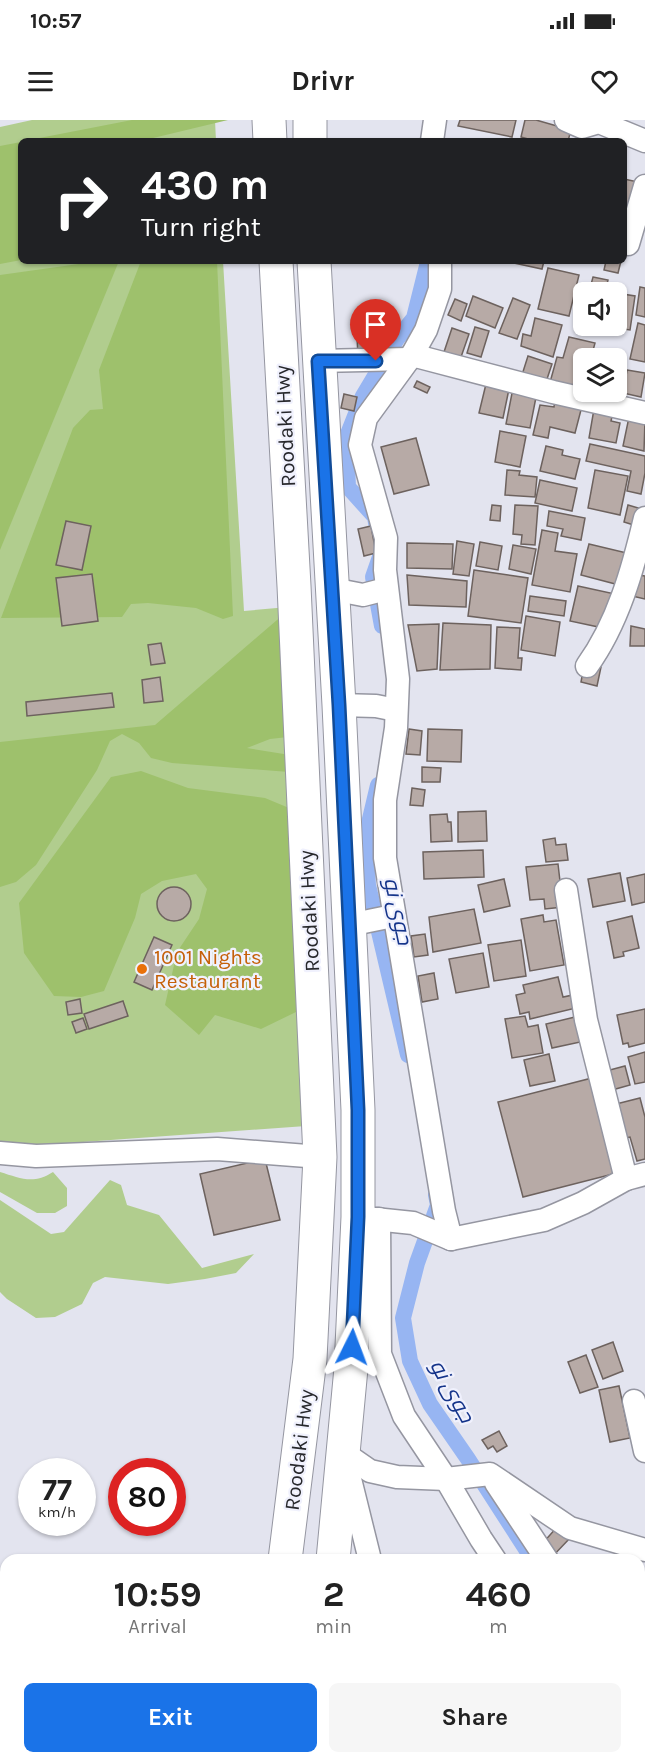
<!DOCTYPE html>
<html lang="en">
<head>
<meta charset="utf-8">
<style>
  body { margin:0; font-family:Karla,Cairo,sans-serif; background:#f6f6f6; color:#222; height:100vh; display:flex; flex-direction:column; font-size:22px; white-space:nowrap }
  * { box-sizing:border-box; margin:0 }
  p { font-size:20px; color:#767676 }
  .icon { flex:none; width:33px; height:33px; fill:none; stroke:currentColor; stroke-width:2; stroke-linecap:round; stroke-linejoin:round }
  .map { position:relative; flex:1; overflow:hidden }
  .drawer { position:absolute; left:0px; top:1434px; width:645px; height:210px; display:flex; flex-direction:column; background:#fff; border-radius:18px 18px 0 0; box-shadow:0 2px 4px #0004 }
  .drawer>* { flex:none }
  .banner { position:absolute; left:18px; top:18px; width:609px; height:126px; border-radius:9px; box-shadow:0 2px 4px #0004; background:#202124; color:#fff; overflow:hidden }
  .fabs { position:absolute; left:573px; top:162px; display:grid; gap:12px }
  .fabs a { display:grid; place-items:center; width:54px; height:54px; border-radius:9px; background:#fff; box-shadow:0 2px 4px #0004; font-size:30px }
  .speed { position:absolute; left:18px; top:1338px; display:flex; gap:12px; font-size:30px; font-weight:700; text-align:center }
  .speed>* { display:grid; place-content:center; width:78px; height:78px; border-radius:50%; background:#fff; box-shadow:0 2px 4px #0004; line-height:1 }
  .speed small { font-size:15px; font-weight:400 }
  .speed .limit { border:9px solid #d22; background:#fff; color:#111 }
  .pin { position:absolute; display:grid; place-items:center; width:51px; height:51px; color:#fff; margin:-62px -26px; border-radius:50% 50% 50% 0; rotate:-45deg; box-shadow:0 0 6px #0007 }
  .pin .icon { rotate:45deg }
  .me { position:absolute; width:66px; margin:-33px; rotate:3deg; stroke-linejoin:round; filter:drop-shadow(0 0 4px #0008) }
  .turn { display:flex; align-items:center; gap:21px; height:126px; padding:0 24px; font-size:27px }
  .turn .icon { width:78px; height:78px; stroke-width:2.5 }
  .turn b { display:block; font-size:42px; line-height:51px }
  .eta { display:flex; justify-content:space-evenly; align-items:center; height:102px; text-align:center }
  .eta b { font-size:36px; font-weight:700; line-height:42px }
  .action { display:flex; gap:12px; margin-top:auto; padding:12px 24px }
  .action a { flex:1; height:69px; border-radius:9px; background:#1a73e8; color:#fff; font-size:24px; font-weight:700; line-height:69px; text-align:center }
  .action a+a { background:#f6f6f6; color:#222 }
  .status { display:flex; justify-content:space-between; align-items:center; height:42px; padding:0 30px; background:#fff; direction:ltr }
  .status svg { height:16px; fill:currentColor }
  header { display:flex; justify-content:space-between; align-items:center; height:78px; padding:0 24px; background:#fff; font-size:27px; font-weight:700 }
  .map>svg:first-child { display:block }
  .green { fill:#b1cd8e }
  .forest { fill:#9ec16c }
  .lines { fill:none; stroke-linecap:round; stroke-linejoin:round }
  .canal { stroke:#97b5f2; stroke-width:16 }
  .building { fill:#b7aaa6; stroke:#6d625e; stroke-width:1.5 }
  .minor-casing { stroke:#9596a1; stroke-width:25 }
  .highway-casing { stroke:#9596a1; stroke-width:35 }
  .minor { stroke:#fff; stroke-width:22 }
  .highway { stroke:#fff; stroke-width:33 }
  .route-casing { stroke:#114b97; stroke-width:15 }
  .route { stroke:#1a73e8; stroke-width:10 }
  .food-dot { fill:#e8710a; stroke:#f0f1fd; stroke-width:2 }
  .labels { text-anchor:middle; dominant-baseline:central; stroke-width:4.5; stroke-linejoin:round; paint-order:stroke }
  .street-label { font-size:21px; fill:#27282c; stroke:#f0f1fd }
  .food-label { font-size:21px; fill:#c56008; stroke:#f0f1fd; text-anchor:start }
  .water-label { font-size:22px; font-style:italic; fill:#15348a; stroke:#f0f1fd }
</style>
</head>
<body>
<div class="status"><b>10:57</b><svg viewBox="0 0 49 12"><path d="M0 12V9h3v3zM5 12V6h3v6zM10 12V3h3v9zM15 12V0h3v12zM26 1h20v11H26zM47 4h2v5h-2z"/></svg></div>
<header><svg class="icon" aria-label="menu" viewBox="0 0 24 24"><path d="M4 6h16M4 12h16M4 18h16"/></svg>Drivr<svg class="icon" aria-label="heart" viewBox="0 0 24 24"><path d="M12 20l-8-8c-3-5 5-10 8-4 3-6 11-1 8 4z"/></svg></header>
<div class="map">
<svg width="645" height="1644" viewBox="0 0 645 1644">
  <rect width="100%" height="100%" fill="#e3e4ef"/>
  <g class="green">
    <path d="M32 0H215L216 21H21V141H223L244 491 288 487 306 1006 0 1028V7Z"/>
    <path d="M0 1052C20 1058 33 1065 53 1052L67 1068V1086L55 1093H37L0 1072Z"/>
    <path d="M110 1060 121 1065 127 1085 159 1095 202 1148 254 1134 236 1153 205 1159 168 1164 105 1157 93 1163 82 1184 55 1197 36 1198 7 1179 0 1172V1080L51 1114 64 1112Z"/>
  </g>
  <g class="forest">
    <path d="M132 0H228L149 19 150 21H24Z"/>
    <path d="M21 22V140L0 144V26Z"/>
    <path d="M100 141H119L0 430V155Z"/>
    <path d="M141 141H217L233 496 223 499 196 488 148 483 131 484 122 497 1 498 73 308 90 290 103 289 99 250Z"/>
    <path d="M284 494 288 617 270 619 247 628 290 635 289 652 172 643 151 638 139 623 122 614 110 621 97 650 36 745 16 762 0 767V622L155 605Z"/>
    <path d="M141 651 188 668 265 678 289 688 296 892 261 909 215 895 199 915 165 885 177 832 199 799 207 769 196 754 162 761 141 774 135 798 104 871 81 877 54 876 24 833 19 783 111 657Z"/>
  </g>
  <g class="lines">
    <g class="canal">
      <path d="M376 403 375 397 348 367 346 319 363 276 397 219 414 198 427 146V141"/>
      <path d="M380 432V437L373 457 382 506"/>
      <path d="M378 665 365 720 368 765 408 935"/>
      <path d="M436 1075 438 1085 417 1143 403 1198 410 1241 430 1284 468 1339 533 1440"/>
      <path d="M639 1578 645 1586"/>
    </g>
  </g>
  <g class="building">
    <path d="M460 0H516L512 17 458 6Z"/>
    <path d="M525 0H536L571 10 568 21H535L521 17Z"/>
    <path d="M624 59 638 62 624 103Z"/>
    <path d="M504 141H544L542 149Z"/>
    <path d="M606 141H621L618 153 604 150Z"/>
    <path d="M548 148 579 155 569 196 538 189Z"/>
    <path d="M593 157 608 160 605 172H589Z"/>
    <path d="M640 167 645 168V197L636 195Z"/>
    <path d="M616 173 635 176 630 210 609 207 616 206Z"/>
    <path d="M473 176 503 188 495 208 466 196Z"/>
    <path d="M513 178 530 185 517 219 499 213Z"/>
    <path d="M455 179 467 184 461 201 448 195Z"/>
    <path d="M378 195 380 236 358 237 356 196Z"/>
    <path d="M535 198 562 205 553 237 521 226 523 214 531 216Z"/>
    <path d="M638 203 645 205V242L630 239Z"/>
    <path d="M475 207 489 211 481 237 467 233Z"/>
    <path d="M452 208 469 214 461 237 444 232Z"/>
    <path d="M569 217 595 223 591 238H584V265L581 275 549 266 557 237 563 238Z"/>
    <path d="M598 230 622 236 616 257V238H596Z"/>
    <path d="M528 236 552 244 545 265 521 258Z"/>
    <path d="M627 250 645 253 641 277 623 273Z"/>
    <path d="M417 261 430 267 427 273 414 267Z"/>
    <path d="M486 264 509 269 503 298 479 293Z"/>
    <path d="M513 268 537 272 530 308 506 304Z"/>
    <path d="M344 274 357 277 354 291 341 288Z"/>
    <path d="M555 280 582 286 575 313 550 307 548 318 533 315 540 285 554 287Z"/>
    <path d="M594 289 613 292 611 301 620 303 616 323 589 318Z"/>
    <path d="M629 297 645 300 644 331 623 326Z"/>
    <path d="M500 311 526 316 520 347 495 342Z"/>
    <path d="M416 318 429 365 394 374 381 327Z"/>
    <path d="M590 324 645 336V353L641 374 627 371 631 351 586 341Z"/>
    <path d="M546 326 563 330 562 335 580 339 575 359 540 351Z"/>
    <path d="M507 350 520 351 519 355 537 357 535 377 505 375Z"/>
    <path d="M595 350 628 356 620 395 588 388Z"/>
    <path d="M540 360 577 368 572 391 535 383Z"/>
    <path d="M492 385 501 386 500 401 490 400Z"/>
    <path d="M515 385 538 386 535 425 521 424 522 415 513 414Z"/>
    <path d="M628 385 645 390 640 407 624 402Z"/>
    <path d="M549 391 585 398 581 420 561 416 563 409 547 406Z"/>
    <path d="M66 401 91 406 82 450 56 445Z"/>
    <path d="M371 406 376 433 364 436 358 409Z"/>
    <path d="M542 410 558 413 555 431 577 434 570 472 532 465Z"/>
    <path d="M457 421 474 424 469 456 453 454Z"/>
    <path d="M480 422 502 426 498 450 476 446Z"/>
    <path d="M407 423 453 424 452 449 407 448Z"/>
    <path d="M589 424 631 434 623 466 581 455Z"/>
    <path d="M513 425 536 429 531 454 509 449Z"/>
    <path d="M474 450 528 458 521 503 468 496Z"/>
    <path d="M92 454 98 501 62 506 56 458Z"/>
    <path d="M407 455 467 461 466 487 409 485Z"/>
    <path d="M638 455 645 456V479L632 476Z"/>
    <path d="M578 466 615 474 608 509 570 501Z"/>
    <path d="M530 476 566 481 564 496 528 491Z"/>
    <path d="M526 496 560 502 555 536 521 530Z"/>
    <path d="M443 503 491 505 490 549 440 550Z"/>
    <path d="M439 504 437 549 417 551 408 505Z"/>
    <path d="M631 506 645 509V526H630Z"/>
    <path d="M497 507 520 508 518 538H522L521 550 495 548Z"/>
    <path d="M161 523 165 543 151 545 148 525Z"/>
    <path d="M593 545 601 547 597 566 581 562 583 551Z"/>
    <path d="M160 557 163 581 144 583 142 560Z"/>
    <path d="M112 573 114 587 27 596 26 582Z"/>
    <path d="M409 609 422 611 420 635 406 634Z"/>
    <path d="M428 609 462 610 461 642 427 641Z"/>
    <path d="M422 647 441 648 440 662H422Z"/>
    <path d="M412 668 425 670 423 686 410 685Z"/>
    <path d="M486 691 487 721 458 722V692Z"/>
    <path d="M447 694 448 702H451L452 721 431 722 430 695Z"/>
    <path d="M555 718 556 725 566 724 568 740 546 742 543 720Z"/>
    <path d="M483 730 484 757 424 759 423 732Z"/>
    <path d="M558 744 563 787 545 789 544 779 530 780 526 747Z"/>
    <path d="M620 753 625 781 593 787 588 759Z"/>
    <path d="M645 754V782L632 785 627 758Z"/>
    <path d="M504 759 510 786 484 792 478 765Z"/>
    <circle cx="174" cy="784" r="17"/>
    <path d="M474 789 481 823 433 832 429 797Z"/>
    <path d="M543 795 544 802 556 800 564 845 530 851 521 799Z"/>
    <path d="M632 796 639 828 623 832 624 836 614 838 607 802Z"/>
    <path d="M425 814 428 835 414 837 411 816Z"/>
    <path d="M154 817 172 825 152 870 134 862Z"/>
    <path d="M521 820 526 856 494 861 488 825Z"/>
    <path d="M483 833 489 867 456 873 449 839Z"/>
    <path d="M434 853 438 879 422 882 418 856Z"/>
    <path d="M558 857 563 877 573 875 576 888 530 899 529 892 520 894 516 875 525 873 523 865Z"/>
    <path d="M80 879 82 893 68 895 66 882Z"/>
    <path d="M123 881 128 896 89 909 84 894Z"/>
    <path d="M645 889V923L629 927 628 923 623 924 617 895Z"/>
    <path d="M525 896 528 907 538 905 543 933 512 938 505 899Z"/>
    <path d="M579 896 585 921 552 928 546 904Z"/>
    <path d="M83 898 87 909 76 913 72 902Z"/>
    <path d="M645 932V962L635 964 628 937Z"/>
    <path d="M549 934 555 961 530 966 524 940Z"/>
    <path d="M625 946 630 965 612 970 606 951Z"/>
    <path d="M592 958 617 1053 523 1077 498 982Z"/>
    <path d="M640 978 645 997V1039L637 1041 630 1017 625 1018 616 984Z"/>
    <path d="M265 1039 280 1100 214 1115 200 1054Z"/>
    <path d="M613 1222 623 1251 603 1259 592 1230Z"/>
    <path d="M586 1235 598 1267 580 1273 568 1242Z"/>
    <path d="M619 1266 630 1318 610 1322 599 1270Z"/>
    <path d="M499 1311 507 1326 497 1332 493 1326 488 1329 482 1320Z"/>
    <path d="M558 1406 570 1418 552 1437 541 1425Z"/>
    <path d="M645 1463V1486L639 1474V1466Z"/>
    <path d="M644 1620 645 1641 633 1644H613L612 1638H639V1621Z"/>
    <rect x="494" y="1638" width="17" height="6"/>
  </g>
  <g class="lines">
    <g class="minor-casing">
      <g id="minor">
        <path d="M566 0 582 7 599 2 645 21"/>
        <path d="M432 21 435 0"/>
        <path d="M628 124 645 66"/>
        <path d="M440 141V169L426 210 412 235 366 298 360 325 386 418 385 450 398 559 396 608 385 680V738L444 1091 451 1119"/>
        <path d="M412 235 553 272 645 293"/>
        <path d="M318 241 409 239"/>
        <path d="M332 469 363 475 386 469"/>
        <path d="M587 546C618 503 633 449 645 398"/>
        <path d="M339 585 376 586 396 590"/>
        <path d="M566 770 586 900 626 1059"/>
        <path d="M349 805 393 796"/>
        <path d="M0 1033 36 1036 217 1029 320 1037"/>
        <path d="M365 1098 413 1103 451 1119 544 1100 583 1083 626 1059 645 1054"/>
        <path d="M379 1099 380 1234 404 1296 446 1359 481 1419 495 1440"/>
        <path d="M634 1281 645 1331"/>
        <path d="M344 1333 370 1351 397 1357 446 1359 490 1354 570 1408 645 1430"/>
        <path d="M348 1351 370 1440"/>
        <path d="M496 1363 547 1440"/>
        <path d="M639 1557 645 1564"/>
        <path d="M639 1601 645 1608"/>
        <path d="M422 1638 424 1644"/>
        <path d="M599 1638 600 1644"/>
      </g>
    </g>
    <g class="highway-casing">
      <g id="highway">
        <path d="M269 0 270 21"/>
        <path d="M310 0V21"/>
        <path d="M276 141 294 466 320 1037 310 1239 285 1440"/>
        <path d="M314 141 339 585 358 990V1097L351 1248 333 1440"/>
        <path d="M261 1644V1638"/>
        <path d="M309 1644 310 1638"/>
      </g>
    </g>
    <use href="#minor" class="minor"/>
    <use href="#highway" class="highway"/>
  </g>
  <g class="lines">
    <g class="route-casing">
      <path id="route" d="M352 1227 358 1097V990L339 585 318 241H376"/>
    </g>
    <use href="#route" class="route"/>
  </g>
  <circle class="food-dot" cx="142" cy="849" r="6"/>
  <g class="labels">
    <g class="street-label">
      <text transform="translate(285 306) rotate(-93)">Roodaki Hwy</text>
      <text transform="translate(309 791) rotate(-93)">Roodaki Hwy</text>
      <text transform="translate(299 1330) rotate(-83)">Roodaki Hwy</text>
    </g>
    <g class="food-label">
      <text x="154" y="837">1001 Nights<tspan x="154" dy="24">Restaurant</tspan></text>
    </g>
    <g class="water-label">
      <text transform="translate(398 791) rotate(78)">جوی نو</text>
      <text transform="translate(452 1271) rotate(61)">جوی نو</text>
    </g>
  </g>
</svg>
<div class="fabs">
<a><svg class="icon" aria-label="sound" viewBox="0 0 24 24"><path d="M4 9h4l5-4v14l-5-4H4zM17 9q2 3 0 6"/></svg></a>
<a><svg class="icon" aria-label="layers" viewBox="0 0 24 24"><path d="M12 4l9 5-9 5-9-5zM3 14l9 5 9-5"/></svg></a>
</div>
<div class="speed"><div>77<small>km/h</small></div><div class="limit">80</div></div>
<div class="pin" style="left:376px;top:241px;background:#d93025"><svg class="icon" aria-label="arrive" viewBox="0 0 24 24"><path d="M6 21V4h12l-3 4 3 4H6"/></svg></div>
<svg class="me" style="left:352px;top:1227px" viewBox="-20 -20 40 40"><path d="M0-17L14 15 0 8-14 15z" fill="#1a73e8" stroke="#fff" stroke-width="4"/></svg>
<div class="banner">
<div class="turn"><svg class="icon" aria-label="right" viewBox="0 0 24 24"><path d="M7 20v-9h11M14 6l5 5-5 5"/></svg><div><b>430 m</b>Turn right</div></div>
</div>
<section class="drawer">
<div class="eta">
<div><b>10:59</b><p>Arrival</p></div>
<div><b>2</b><p>min</p></div>
<div><b>460</b><p>m</p></div>
</div>
<div class="action"><a>Exit</a><a>Share</a></div>
</section>
</div>
</body>
</html>
